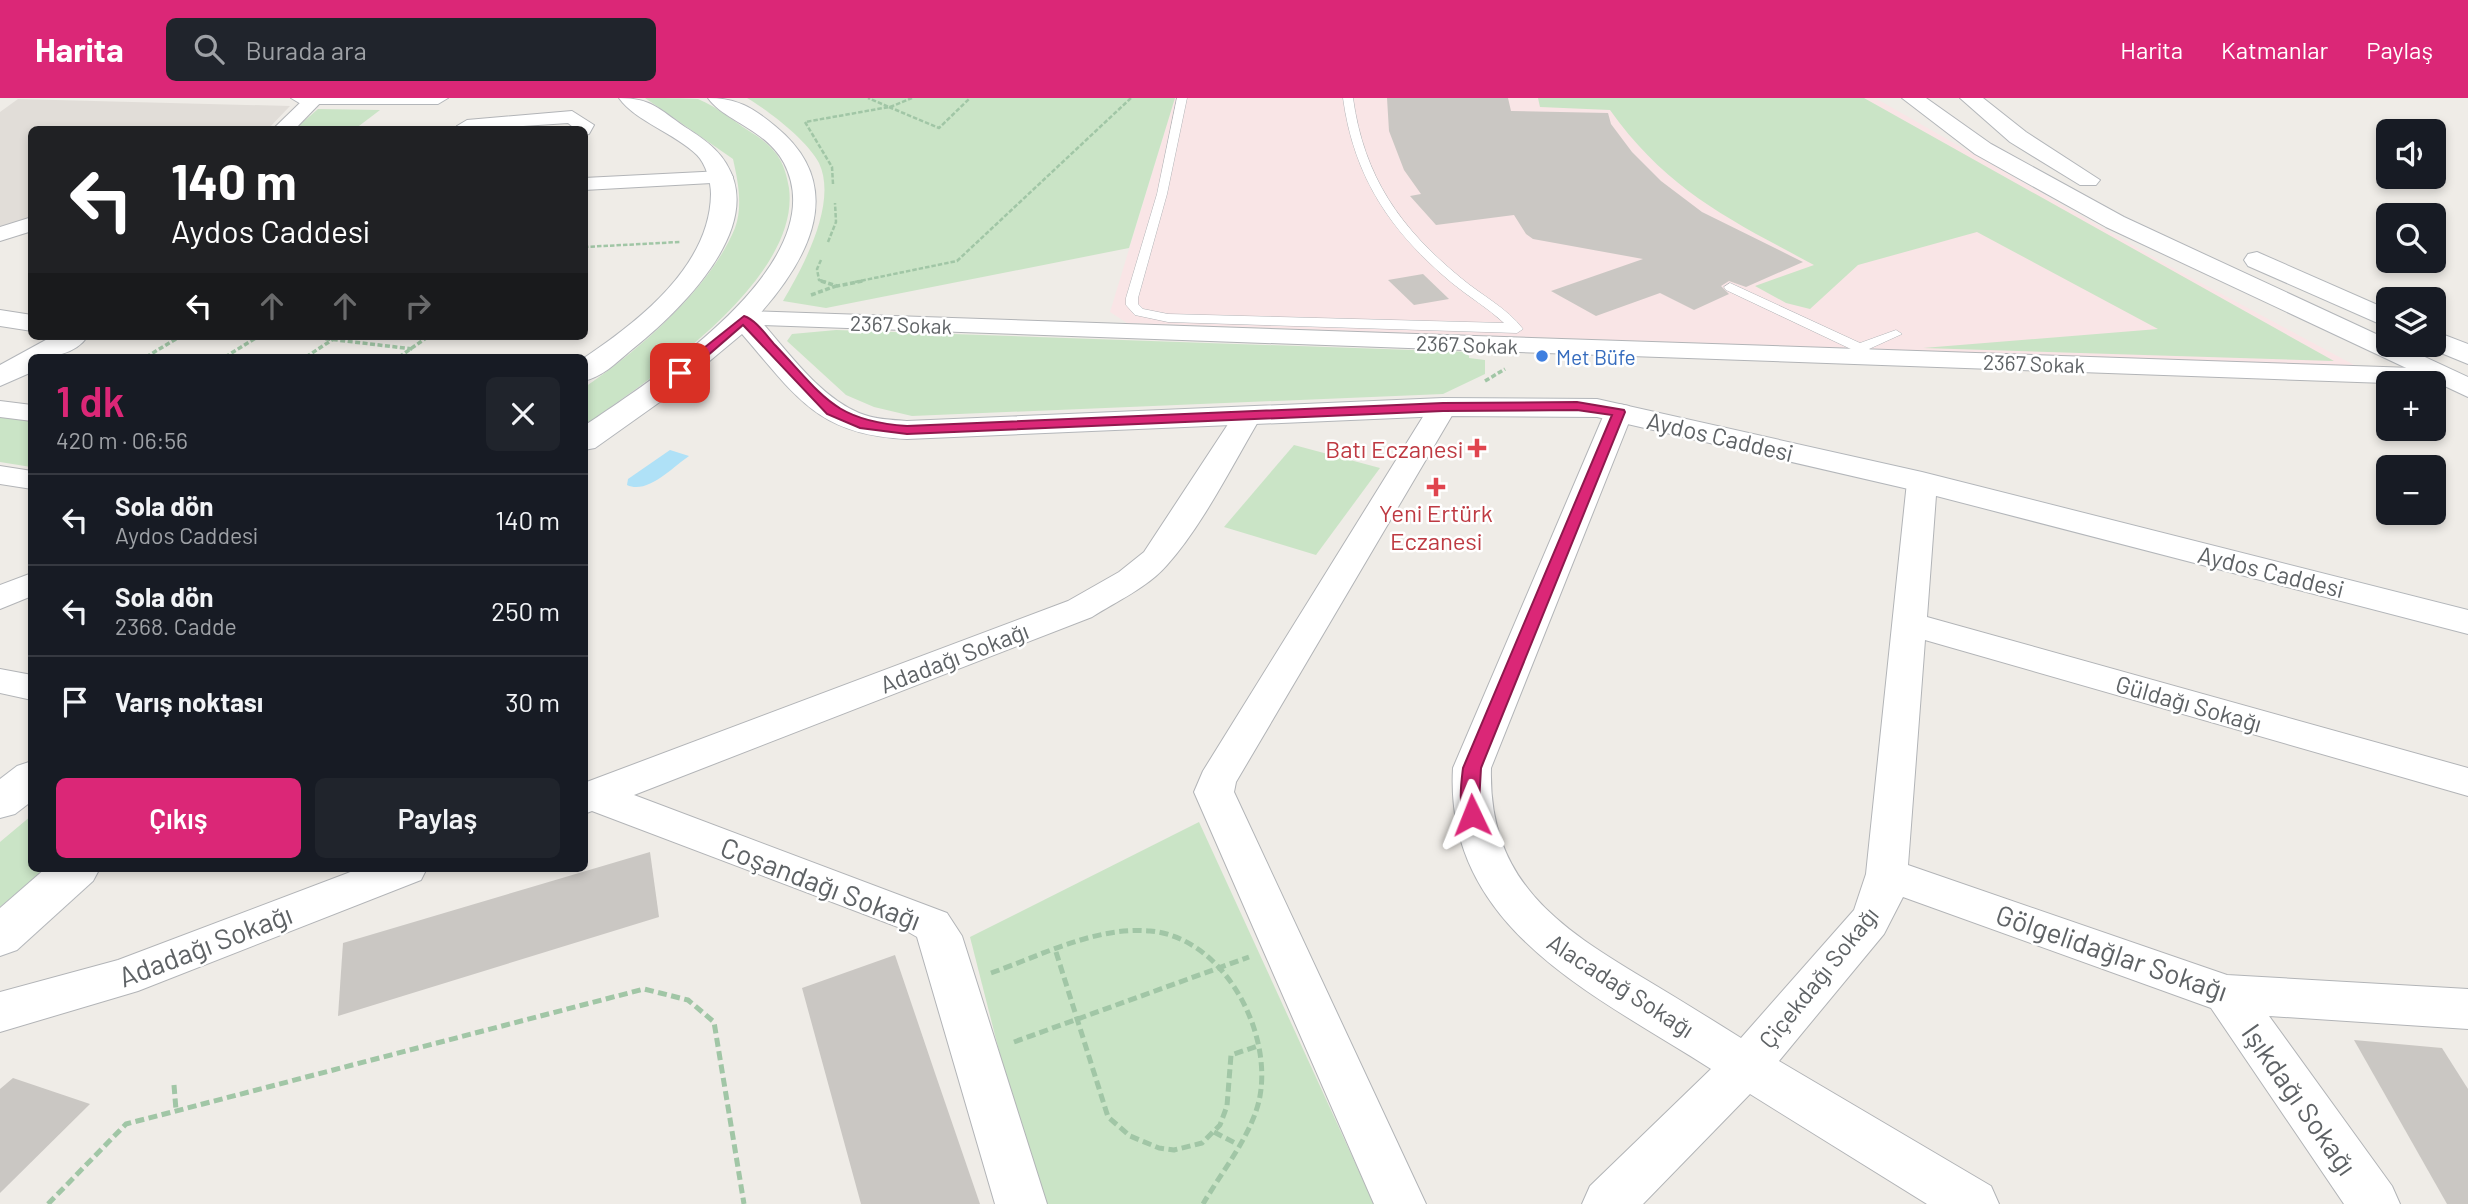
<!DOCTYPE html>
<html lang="tr">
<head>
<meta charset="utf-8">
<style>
  body { margin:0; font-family:Barlow,sans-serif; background:#20242c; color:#f1f3f6; height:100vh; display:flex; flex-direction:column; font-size:26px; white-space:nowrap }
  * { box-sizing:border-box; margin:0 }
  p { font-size:23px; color:#9ea1a6 }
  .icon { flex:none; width:38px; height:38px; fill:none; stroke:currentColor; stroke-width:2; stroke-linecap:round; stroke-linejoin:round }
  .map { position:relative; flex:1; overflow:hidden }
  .side { position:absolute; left:28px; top:256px; width:560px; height:518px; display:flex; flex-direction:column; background:#171b24; border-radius:10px; box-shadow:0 4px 10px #0003 }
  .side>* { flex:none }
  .guide { position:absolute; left:28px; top:28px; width:560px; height:214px; border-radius:10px; box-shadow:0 4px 10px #0003; background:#202124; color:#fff; overflow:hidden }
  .tools { position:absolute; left:2376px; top:21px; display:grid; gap:14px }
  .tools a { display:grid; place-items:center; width:70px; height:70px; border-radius:10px; background:#171b24; box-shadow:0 4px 10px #0003; font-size:35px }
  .pin { position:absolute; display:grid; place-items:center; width:60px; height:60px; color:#fff; margin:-30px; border-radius:14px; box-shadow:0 4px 10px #0006 }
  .me { position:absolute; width:77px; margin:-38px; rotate:358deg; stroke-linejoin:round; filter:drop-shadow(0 0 5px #0008) }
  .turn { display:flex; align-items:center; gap:24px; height:147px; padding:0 28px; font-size:32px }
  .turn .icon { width:91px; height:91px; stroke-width:2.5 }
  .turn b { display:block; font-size:49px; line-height:60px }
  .lanes { display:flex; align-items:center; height:66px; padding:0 28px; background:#0003; justify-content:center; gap:35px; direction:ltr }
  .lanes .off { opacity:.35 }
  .round { display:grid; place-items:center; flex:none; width:74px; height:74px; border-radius:10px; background:#20242c }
  .head { display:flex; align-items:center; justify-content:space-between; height:119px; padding:0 28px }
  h1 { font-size:42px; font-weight:600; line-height:52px; color:#db2777 }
  .cta { display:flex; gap:14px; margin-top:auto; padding:14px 28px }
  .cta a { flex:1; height:80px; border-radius:10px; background:#db2777; color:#fff; font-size:28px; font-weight:600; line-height:80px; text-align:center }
  .cta a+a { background:#20242c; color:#f1f3f6 }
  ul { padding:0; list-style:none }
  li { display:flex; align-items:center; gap:21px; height:91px; padding:0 28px; border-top:2px solid #363941 }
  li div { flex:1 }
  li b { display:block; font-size:26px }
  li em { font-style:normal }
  header { display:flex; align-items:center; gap:42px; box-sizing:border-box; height:98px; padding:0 35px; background:#db2777; color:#fff }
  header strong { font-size:33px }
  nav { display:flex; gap:38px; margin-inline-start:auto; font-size:24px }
  .search { width:490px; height:63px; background:#20242c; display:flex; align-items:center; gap:18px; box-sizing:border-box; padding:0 24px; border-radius:10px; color:#9ea1a6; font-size:26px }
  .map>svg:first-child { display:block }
  .education { fill:#e1ddd8 }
  .medical { fill:#f9e5e6 }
  .green { fill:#cae4c6 }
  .water { fill:#afe1f7 }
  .building { fill:#cac7c3 }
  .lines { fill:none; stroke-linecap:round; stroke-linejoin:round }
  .lane-casing { stroke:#b2b4b7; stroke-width:1 }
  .street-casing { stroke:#b2b4b7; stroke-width:2 }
  .secondary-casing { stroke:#b3b6ba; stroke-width:2 }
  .path-far2 { stroke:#a1c6a6; stroke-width:2.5; stroke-dasharray:4.5 2; stroke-linecap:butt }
  .path-far1 { stroke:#a1c6a6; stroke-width:3.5; stroke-dasharray:5 2.5; stroke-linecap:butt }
  .path { stroke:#a1c6a6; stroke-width:5; stroke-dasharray:9 4.5; stroke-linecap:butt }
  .lane { fill:#fff; fill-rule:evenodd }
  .street { fill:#fff; fill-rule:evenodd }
  .secondary { fill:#fff; fill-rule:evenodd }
  .route { fill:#db2777; stroke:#8e194d; stroke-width:2 }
  .shop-dot { fill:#3f7fe0; stroke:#fff; stroke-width:2.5 }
  .health-dot { fill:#e0444e; stroke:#fff; stroke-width:2.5 }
  .labels { text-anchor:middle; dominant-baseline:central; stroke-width:5; stroke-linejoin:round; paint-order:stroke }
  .far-street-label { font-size:21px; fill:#5e6265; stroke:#fff }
  .far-shop-label { font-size:21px; fill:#366cbe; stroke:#fff; text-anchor:start }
  .street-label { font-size:24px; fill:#5e6265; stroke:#fff }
  .health-label { font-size:24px; fill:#be3a42; stroke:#fff; text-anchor:end }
  .near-street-label { font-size:28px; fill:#5e6265; stroke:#fff }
</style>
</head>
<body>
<header>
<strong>Harita</strong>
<div class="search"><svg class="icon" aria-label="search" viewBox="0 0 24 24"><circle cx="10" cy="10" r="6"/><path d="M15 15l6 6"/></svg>Burada ara</div>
<nav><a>Harita</a><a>Katmanlar</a><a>Paylaş</a></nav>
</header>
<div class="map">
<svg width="2468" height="1106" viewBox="0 0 2468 1106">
  <rect width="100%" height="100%" fill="#efece7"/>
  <path class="education" d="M18 1 290 8 268 31 32 32 31 121 0 131V14Z"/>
  <path class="medical" d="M1175 0H1875L2171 169 2356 268 1127 225 1110 214Z"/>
  <g class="green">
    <path d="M645 0C660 0 684 0 698 1 718 9 738 27 757 38 777 52 785 65 789 90 801 182 650 281 585 327V289C638 253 710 191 735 130 743 108 738 83 733 61Z"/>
    <path d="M747 0H1175L1129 150 826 210 783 203C803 169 838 105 819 65 807 42 769 13 747 0Z"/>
    <path d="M1538 0H1864L2334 263 1923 250 2158 231 1977 134 1858 167 1810 211 1786 205 1755 188 1814 167C1730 122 1667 92 1610 12L1540 9Z"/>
    <path d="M318 11 380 12 355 31H295Z"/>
    <path d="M836 232 1469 254V260L1485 262V276L1443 296 912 318 874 309 846 297 787 243 792 236Z"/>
    <path d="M0 318 31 323V369L0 364Z"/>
    <path d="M1294 347 1380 370 1316 457 1224 429Z"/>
    <path d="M31 718 32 770H46L0 809V744Z"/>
    <path d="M1199 724 1374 1106H1038L970 839Z"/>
  </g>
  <path class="water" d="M670 352 689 358C673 369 647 397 627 387L628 381Z"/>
  <g class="building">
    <path d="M1387 0H1508L1511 13 1608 15 1611 26 1632 54 1661 83 1702 114 1803 164 1746 189 1729 183 1721 188 1729 196 1694 212 1660 195 1596 218 1551 193 1643 161 1533 141 1526 136 1514 117 1436 127 1410 98 1421 96 1404 72 1389 33Z"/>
    <path d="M1423 176 1449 201 1414 207 1388 182Z"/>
    <path d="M650 754 659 819 338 918 343 845Z"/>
    <path d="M895 857 936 978 980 1106H861L802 890Z"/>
    <path d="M2354 942 2442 950 2468 991V1106H2447Z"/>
    <path d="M13 980 90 1006 0 1095V991Z"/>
  </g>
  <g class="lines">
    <g class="lane-casing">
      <g id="lane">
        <path d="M1177 0H1187L1167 96 1138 200V206L1143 211 1168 216 1504 225C1488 210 1469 199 1452 185 1391 134 1354 80 1343 0H1353C1364 79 1400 130 1461 180 1481 197 1507 210 1523 231L1517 235 1168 224 1135 217 1126 207V200L1157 96Z"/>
        <path d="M1730 185 1860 245 1896 232 1902 236 1869 251 1877 259 1875 262H1865L1855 253 1726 192 1724 189Z"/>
      </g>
    </g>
    <g class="street-casing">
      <g id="street">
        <path d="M305 0H325L294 32H272Z"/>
        <path d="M572 13 594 27 589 36 584 37V32H572L573 29 568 25 460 32 457 28 467 22Z"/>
        <path d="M722 73 730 74 733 79 730 84 584 92V80Z"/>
        <path d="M32 119V133L0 143V129Z"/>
        <path d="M0 212 32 217V233L0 228Z"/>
        <path d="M744 213 2443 271 2453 273 2457 279 2453 285 2443 287 735 226 731 221 735 216Z"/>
        <path d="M1443 301 1453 303 1457 309 1236 684 1234 694 1426 1106H1374L1194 694 1203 673 1429 309 1433 303Z"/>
        <path d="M0 303 32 307V323L0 319Z"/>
        <path d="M1619 306 1629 308 1633 314 1491 670C1488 783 1558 829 1645 881 1677 900 1709 920 1741 940L1854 812 1866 776 1907 384 1911 378 1922 375 1933 378 1937 384 1927 519 2468 670V698L1925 542 1908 767 2227 877 2468 891V931L2269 918 2392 1088 2400 1106H2344L2211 910 1903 799 1884 836 1779 963 1991 1088 1999 1106H1927L1750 996 1643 1106H1582L1590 1088 1711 971C1596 897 1444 831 1453 670L1605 314 1609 308Z"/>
        <path d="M1248 309 1258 311 1262 317C1234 364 1203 427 1167 467 1147 490 1117 503 1092 519L634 697 947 815 962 838 1047 1106H995L917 839 903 831 592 713 584 716V685L1068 503 1119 474 1144 454 1238 311Z"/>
        <path d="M0 368 32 373V391L0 386Z"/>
        <path d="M32 475V498L0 511V487Z"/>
        <path d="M0 571 32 577V602L0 595Z"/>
        <path d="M361 770H427L421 782 138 893 0 934V894L118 862Z"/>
      </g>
    </g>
    <g class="secondary-casing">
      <g id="secondary">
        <path d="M291 0H448L438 6H301Z"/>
        <path d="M619 0C651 0 659 11 685 29 707 43 726 56 734 83 752 145 672 220 629 254 616 265 602 279 584 283V260C639 223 710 168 711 96 711 84 706 66 697 57 676 36 635 23 619 0Z"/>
        <path d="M708 0C737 0 752 9 775 28 849 88 809 161 757 219 786 251 818 298 859 315 874 321 891 322 907 323L1443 300 1597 301 1922 374 2468 512V536L1917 393 1597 319 1443 318 907 341C817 337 796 298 742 236L664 301 595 350 584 352V328C652 282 836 165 784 65 766 31 724 23 708 0Z"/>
        <path d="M1902 0H1926L1991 46 2124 119 2389 242V247H2399L2468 279V299L2106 129 1975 56Z"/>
        <path d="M1960 0H1983L2026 34 2100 82 2096 87H2080L2010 44Z"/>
        <path d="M2257 154 2389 212V230L2248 168 2244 162 2248 156Z"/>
        <path d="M2434 233 2468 246V266L2424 248 2434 247Z"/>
        <path d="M53 238H88C75 257 52 259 32 259V274L0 288V267Z"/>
        <path d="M32 663V703L15 716 0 720V681L17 668Z"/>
        <path d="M46 770H100L93 783 17 852 0 858V810Z"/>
      </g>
    </g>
    <g class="path-far2">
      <path d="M889 9 939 30 970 0"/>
      <path d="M890 9 912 0"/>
      <path d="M833 86 832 69 805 24 889 9 868 0"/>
      <path d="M828 144 836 124 835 105"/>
      <path d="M584 149 680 144"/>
      <path d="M821 162 817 171 819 182 826 184"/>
      <path d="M855 184 957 163 1131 0"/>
    </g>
    <g class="path-far1">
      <path d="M821 183 837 188 863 183"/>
      <path d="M811 197 836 188"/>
      <path d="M303 238 413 251"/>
      <path d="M146 259 181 238"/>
      <path d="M225 259 259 238"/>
      <path d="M306 259 338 238"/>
      <path d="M399 259 429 238"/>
      <path d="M1485 283 1505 271"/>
    </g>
    <g class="path">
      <path d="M1056 854 1108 1019 1130 1038 1159 1050 1174 1052 1202 1045 1220 1027 1227 1008 1231 957 1258 948"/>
      <path d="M991 875C1040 858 1096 828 1150 833 1222 839 1272 931 1260 998 1253 1036 1222 1073 1203 1106"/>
      <path d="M1014 944 1249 859"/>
      <path d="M174 987 176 1012"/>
      <path d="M1214 1034 1237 1046"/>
      <path d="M48 1106 126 1026 644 891 688 902 714 924 744 1106"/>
    </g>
    <use href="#lane" class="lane"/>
    <use href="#street" class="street"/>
    <use href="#secondary" class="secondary"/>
  </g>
  <path class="route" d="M744 218C756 222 766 237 775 247 823 297 833 323 907 328L1443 305 1577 304 1624 312 1625 314 1481 670 1478 722H1466C1458 707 1461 687 1463 670L1612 317 1577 312 1443 313 907 336 860 330 827 316 743 227 684 278H675V273Z"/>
  <circle class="shop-dot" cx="1542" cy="258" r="7"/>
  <g class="health-dot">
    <path d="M1473.5 339.5h7v7h7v7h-7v7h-7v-7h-7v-7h7z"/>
    <path d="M1432.5 378.5h7v7h7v7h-7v7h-7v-7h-7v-7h7z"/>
  </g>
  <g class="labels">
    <g class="far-street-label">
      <text transform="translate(901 226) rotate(2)">2367 Sokak</text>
      <text transform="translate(1467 246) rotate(2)">2367 Sokak</text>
      <text transform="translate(2034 265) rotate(2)">2367 Sokak</text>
    </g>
    <g class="far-shop-label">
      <text x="1556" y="258">Met Büfe</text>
    </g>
    <g class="street-label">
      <text transform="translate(1720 338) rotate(13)">Aydos Caddesi</text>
      <text transform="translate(2271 473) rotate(14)">Aydos Caddesi</text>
      <text transform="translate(954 559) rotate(-21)">Adadağı Sokağı</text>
      <text transform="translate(2189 605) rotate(16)">Güldağı Sokağı</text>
      <text transform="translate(1818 879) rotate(-51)">Çiçekdağı Sokağı</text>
      <text transform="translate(1621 887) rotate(33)">Alacadağ Sokağı</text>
    </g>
    <g class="health-label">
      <text x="1463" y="350">Batı Eczanesi</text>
      <text x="1436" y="414" text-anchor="middle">Yeni Ertürk<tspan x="1436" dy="28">Eczanesi</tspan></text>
    </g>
    <g class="near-street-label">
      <text transform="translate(821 785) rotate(21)">Coşandağı Sokağı</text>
      <text transform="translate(205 847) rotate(-21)">Adadağı Sokağı</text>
      <text transform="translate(2112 854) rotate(19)">Gölgelidağlar Sokağı</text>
      <text transform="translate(2300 1001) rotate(55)">Işıkdağı Sokağı</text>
    </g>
  </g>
</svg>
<div class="tools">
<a><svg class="icon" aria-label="sound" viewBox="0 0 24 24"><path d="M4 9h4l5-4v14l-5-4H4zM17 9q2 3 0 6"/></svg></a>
<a><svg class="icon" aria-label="search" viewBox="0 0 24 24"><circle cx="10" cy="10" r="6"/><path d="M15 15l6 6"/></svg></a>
<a><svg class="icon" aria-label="layers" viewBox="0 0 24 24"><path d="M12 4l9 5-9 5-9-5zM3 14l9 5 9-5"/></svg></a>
<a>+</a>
<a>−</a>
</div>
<div class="pin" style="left:680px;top:275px;background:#d93025"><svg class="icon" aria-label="arrive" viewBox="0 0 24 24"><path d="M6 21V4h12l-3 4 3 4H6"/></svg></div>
<svg class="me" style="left:1472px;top:717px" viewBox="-20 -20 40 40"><path d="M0-17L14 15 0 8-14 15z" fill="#db2777" stroke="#fff" stroke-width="4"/></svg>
<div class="guide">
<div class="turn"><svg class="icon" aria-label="left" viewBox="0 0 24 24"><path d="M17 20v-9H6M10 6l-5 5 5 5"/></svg><div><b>140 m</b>Aydos Caddesi</div></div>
<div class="lanes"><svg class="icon" aria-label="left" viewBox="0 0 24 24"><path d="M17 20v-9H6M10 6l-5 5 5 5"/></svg><svg class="icon off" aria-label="ahead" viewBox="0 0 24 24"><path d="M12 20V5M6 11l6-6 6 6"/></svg><svg class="icon off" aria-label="ahead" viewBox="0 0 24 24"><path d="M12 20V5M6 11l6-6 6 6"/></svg><svg class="icon off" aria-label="right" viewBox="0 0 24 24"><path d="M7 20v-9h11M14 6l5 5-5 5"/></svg></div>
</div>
<section class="side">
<div class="head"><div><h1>1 dk</h1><p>420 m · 06:56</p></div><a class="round"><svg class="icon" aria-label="close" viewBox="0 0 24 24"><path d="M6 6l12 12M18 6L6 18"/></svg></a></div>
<ul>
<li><svg class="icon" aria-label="left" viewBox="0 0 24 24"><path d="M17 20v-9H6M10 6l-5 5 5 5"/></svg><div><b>Sola dön</b><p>Aydos Caddesi</p></div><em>140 m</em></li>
<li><svg class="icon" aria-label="left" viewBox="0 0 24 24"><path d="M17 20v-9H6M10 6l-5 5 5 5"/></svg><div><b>Sola dön</b><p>2368. Cadde</p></div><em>250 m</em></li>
<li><svg class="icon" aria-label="arrive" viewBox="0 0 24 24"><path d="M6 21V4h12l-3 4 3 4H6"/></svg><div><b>Varış noktası</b></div><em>30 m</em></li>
</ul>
<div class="cta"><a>Çıkış</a><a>Paylaş</a></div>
</section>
</div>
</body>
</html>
